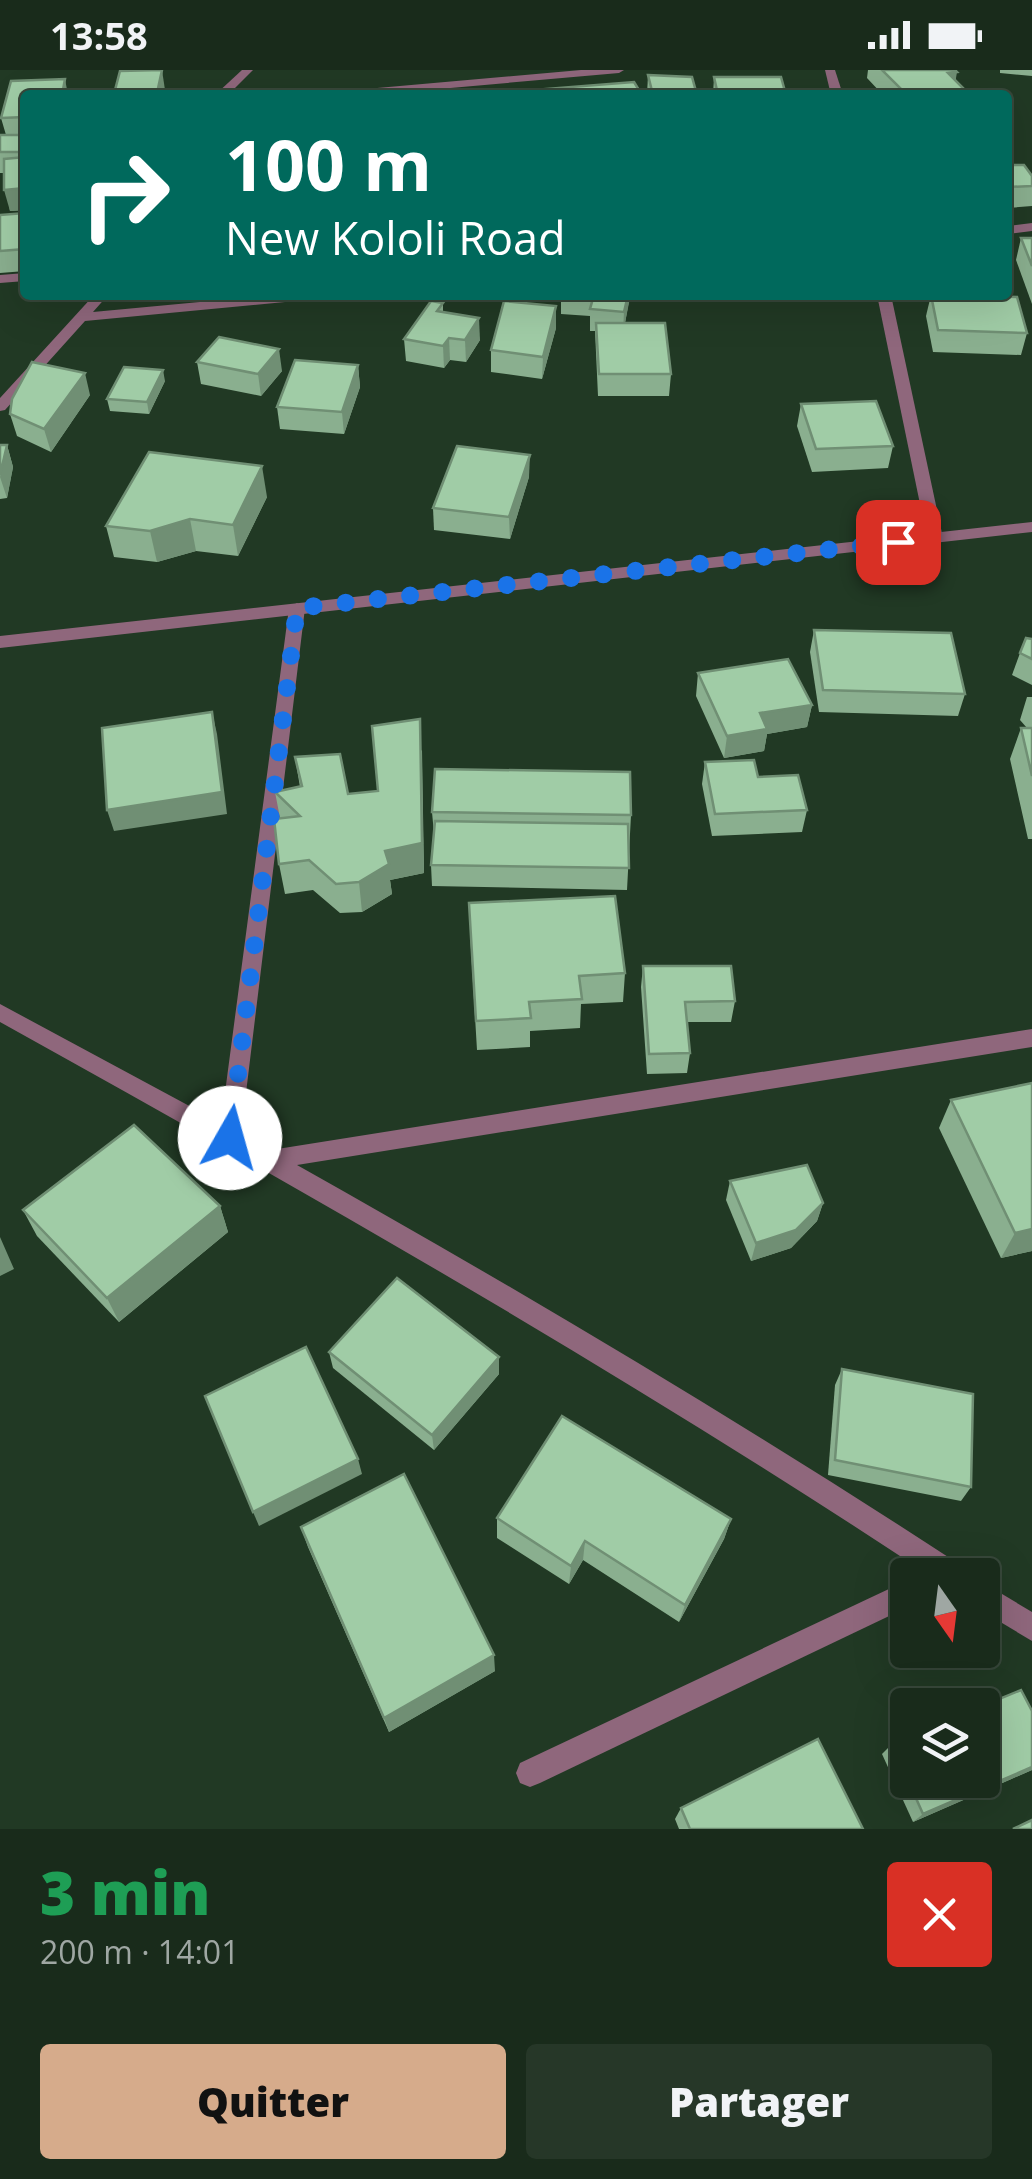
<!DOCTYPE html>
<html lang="fr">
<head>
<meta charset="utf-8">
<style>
  body { margin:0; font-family:"Open Sans",sans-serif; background:#263728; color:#f1f3f6; height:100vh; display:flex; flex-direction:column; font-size:38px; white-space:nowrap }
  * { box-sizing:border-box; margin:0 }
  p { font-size:32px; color:#9fa7a3 }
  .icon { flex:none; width:55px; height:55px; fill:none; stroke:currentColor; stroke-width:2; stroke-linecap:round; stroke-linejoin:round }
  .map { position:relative; height:1759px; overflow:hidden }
  .panel { display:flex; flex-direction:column; background:#192b1b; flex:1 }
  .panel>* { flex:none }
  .hud { position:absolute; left:20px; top:20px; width:992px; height:210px; border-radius:10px; box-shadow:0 10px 40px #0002,0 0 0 2px #37473a; background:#00695c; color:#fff; overflow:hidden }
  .needle { width:65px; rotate:166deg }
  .buttons { position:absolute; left:890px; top:1488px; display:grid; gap:20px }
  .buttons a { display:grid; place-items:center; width:110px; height:110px; border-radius:10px; background:#192b1b; box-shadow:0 10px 40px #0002,0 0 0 2px #37473a; font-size:50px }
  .pin { position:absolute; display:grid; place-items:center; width:85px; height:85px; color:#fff; margin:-42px; border-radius:20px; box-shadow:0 5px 15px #0006 }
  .me { position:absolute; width:110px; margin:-55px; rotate:7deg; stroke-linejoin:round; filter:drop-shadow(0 0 8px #0008) }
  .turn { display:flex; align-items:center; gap:35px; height:210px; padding:0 40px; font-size:45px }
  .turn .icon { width:130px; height:130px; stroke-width:2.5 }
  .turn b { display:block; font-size:70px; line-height:85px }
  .round { display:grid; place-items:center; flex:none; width:105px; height:105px; border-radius:10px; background:#263728 }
  .overview { display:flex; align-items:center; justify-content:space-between; height:170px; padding:0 40px }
  h1 { font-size:60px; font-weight:800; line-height:75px; color:#1e9e55 }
  .primary-button { display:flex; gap:20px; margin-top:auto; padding:20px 40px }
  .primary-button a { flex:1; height:115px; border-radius:10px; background:#d6ab8b; color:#111; font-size:40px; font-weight:800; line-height:115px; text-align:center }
  .primary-button a+a { background:#263728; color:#f1f3f6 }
  .status { display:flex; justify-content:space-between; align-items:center; height:70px; padding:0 50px; background:#192b1b; direction:ltr }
  .status svg { height:28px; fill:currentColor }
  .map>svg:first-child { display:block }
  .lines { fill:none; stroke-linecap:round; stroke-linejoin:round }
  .minor { fill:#8f677c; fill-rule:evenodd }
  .tertiary { fill:#8f677c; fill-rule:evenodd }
  .wall { fill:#8aaf8f }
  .shaded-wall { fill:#708f74 }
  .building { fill:#a0cca6; stroke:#708f74; stroke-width:2.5 }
  .route { stroke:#1a73e8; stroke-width:18; stroke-dasharray:0 32.4 }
</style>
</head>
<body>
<div class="status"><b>13:58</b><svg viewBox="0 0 49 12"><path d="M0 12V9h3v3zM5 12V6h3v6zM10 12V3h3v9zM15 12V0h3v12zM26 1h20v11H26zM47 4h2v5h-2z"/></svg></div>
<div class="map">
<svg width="1032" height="1759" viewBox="0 0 1032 1759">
  <rect width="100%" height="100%" fill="#213924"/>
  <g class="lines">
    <g class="minor">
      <path d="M242 0H253L228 25H215Z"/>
      <path d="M581 0H624L619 3 371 25H326L332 22Z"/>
      <path d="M825 0H835L843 25H831Z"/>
      <path d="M1032 153V161L1008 164V156Z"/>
      <path d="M25 203V211L0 213V205Z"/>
      <path d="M94 225H108L93 242 274 225H323L316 229 85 251 5 340 0 341V328Z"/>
      <path d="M877 225H891L943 468 935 473 927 468Z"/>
      <path d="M297 533 305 538 241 1064 271 1080 1032 959V977L297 1095C523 1222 745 1354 962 1496L966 1505H929C628 1306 316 1127 0 952V934L221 1053 289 538Z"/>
      <path d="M908 1510V1537L540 1713 530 1717 520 1713 516 1703 520 1693Z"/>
      <path d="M982 1512 1032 1542V1571L982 1541Z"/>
    </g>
    <path class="tertiary" d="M1032 452V462L0 578V566Z"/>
  </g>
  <g class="wall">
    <path d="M868 0H955L956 11 964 19 963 25H883L867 8Z"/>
    <path d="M1000 0H1032V6L1000 3Z"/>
    <path d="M648 5 697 25H647Z"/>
    <path d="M714 7 786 25H713Z"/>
    <path d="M25 25V140L10 141 4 103H0V65H6L1 48Z"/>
    <path d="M1008 95 1032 116V136L1008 138Z"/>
    <path d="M25 143V201L0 203V145Z"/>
    <path d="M1021 168H1032V234L1016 190Z"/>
    <path d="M561 225H630L625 253 671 304 669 326H598L595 261H590V246L561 244Z"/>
    <path d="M931 225 1027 263 1021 285 933 282 926 246Z"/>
    <path d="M443 233V242L480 270 466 292 450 290 444 298 406 291 404 269Z"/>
    <path d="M556 258 542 309 491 302V280Z"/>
    <path d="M197 292 282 301 261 326 201 314Z"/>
    <path d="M358 295 360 317 344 364 280 359 277 337Z"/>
    <path d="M165 311 149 344 110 341 107 329Z"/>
    <path d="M90 325 51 382 17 366 10 344Z"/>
    <path d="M801 334 893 376 888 398 812 402 797 356Z"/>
    <path d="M0 375H7L13 397 7 428 0 429Z"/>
    <path d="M529 407 510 469 434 460 433 438Z"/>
    <path d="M267 427 238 486 196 481 157 492 114 487 106 456Z"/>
    <path d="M814 560 965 624 958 646 819 642 810 582Z"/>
    <path d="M1032 569V615L1012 605 1020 583Z"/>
    <path d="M698 603 812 635 807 657 767 664 764 681 724 688 696 626Z"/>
    <path d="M1027 627H1032V769H1028L1010 689 1021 658H1027L1020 650Z"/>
    <path d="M422 680 424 803 390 810 392 824 362 842 340 843 313 820 285 824 279 794 280 748 275 722 300 717 295 687 348 724 378 721Z"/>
    <path d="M705 692 758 707 807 740 802 762 712 766 702 714Z"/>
    <path d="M432 742 631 745 627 820 432 816 431 795 434 764Z"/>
    <path d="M470 863 625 903 623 932 581 934 580 958 530 961V977L477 980Z"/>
    <path d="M643 896 735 931 731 952H687L690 983 687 1003 647 1004 641 917Z"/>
    <path d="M951 1030 1032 1181 1001 1188 939 1058Z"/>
    <path d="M730 1111 823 1133 817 1151 791 1178 751 1191 726 1130Z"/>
    <path d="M220 1136 228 1162 119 1252 37 1166 23 1140Z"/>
    <path d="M329 1282 499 1304 434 1380 333 1298Z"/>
    <path d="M842 1299 971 1417 961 1431 828 1405 835 1315Z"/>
    <path d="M497 1448 731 1449 724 1469 679 1552 583 1490 569 1514 497 1468Z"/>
    <path d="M301 1457 495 1601 389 1662 308 1477Z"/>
    <path d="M1032 1641V1700L913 1752 882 1684 892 1674Z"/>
    <path d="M681 1738 863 1759H679L675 1749Z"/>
  </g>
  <g class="shaded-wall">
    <path d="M162 0 165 20 164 25H157Z"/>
    <path d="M957 2 954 20 964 19 963 25H919L948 3Z"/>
    <path d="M65 9 68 25H62Z"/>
    <path d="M25 118V140L10 141 4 120Z"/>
    <path d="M628 225H630L629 233 623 263 624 242Z"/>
    <path d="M556 236V258L542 309 543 287Z"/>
    <path d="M479 248 480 270 466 292 465 270Z"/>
    <path d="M449 268 450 290 444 298 443 276Z"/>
    <path d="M279 279 282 301 261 326 258 304Z"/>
    <path d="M358 295 360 317 344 364 342 342Z"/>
    <path d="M163 300 165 311 149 344 147 332Z"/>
    <path d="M85 303 90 325 51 382 44 359Z"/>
    <path d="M7 375 13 397 7 428 0 407Z"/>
    <path d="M530 385 529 407 510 469 509 447Z"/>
    <path d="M262 396 267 427 238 486 233 455Z"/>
    <path d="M190 449 196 481 157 492 150 461Z"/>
    <path d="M812 635 807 657 767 664 764 681 724 688 727 666 760 643Z"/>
    <path d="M212 642 217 664 227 744 114 761 107 740Z"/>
    <path d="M420 649 424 803 390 810 392 824 362 842 359 812 385 781Z"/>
    <path d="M823 1133 817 1151 791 1178 751 1191 756 1173Z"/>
    <path d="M220 1136 228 1162 119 1252 107 1228Z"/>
    <path d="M1032 1159V1181L1001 1188 1015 1163Z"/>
    <path d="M0 1167 14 1199 0 1206Z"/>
    <path d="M499 1287V1304L434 1380 432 1365Z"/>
    <path d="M358 1389 362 1404 259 1456 253 1442Z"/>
    <path d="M731 1449 724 1469 679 1552 685 1535Z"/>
    <path d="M585 1471 583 1490 569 1514 571 1496Z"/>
    <path d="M494 1585 495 1601 389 1662 384 1648Z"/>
    <path d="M1032 1697V1700L913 1752 923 1744Z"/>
  </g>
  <g class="building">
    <path d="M162 0 157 23 114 24 120 1Z"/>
    <path d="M882 0H955L957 2 948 3 964 19 907 25Z"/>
    <path d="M648 5 692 7 697 25H653Z"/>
    <path d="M714 7H781L786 25H718Z"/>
    <path d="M65 9 62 25H25V47L1 48 11 11Z"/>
    <path d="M634 12 642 25H548L545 19Z"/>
    <rect x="0" y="65" width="25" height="17"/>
    <path d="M25 87V118L4 120V89Z"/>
    <path d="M1008 95H1024L1032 106V116L1008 117Z"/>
    <path d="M25 143V179L0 181V145Z"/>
    <path d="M1021 168H1032V196Z"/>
    <path d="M594 225H628L624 242 590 239Z"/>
    <path d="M931 225 1017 227 1027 263 938 260Z"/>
    <path d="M431 231 443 233 437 241 479 248 465 270 449 268 443 276 404 269Z"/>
    <path d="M504 231 556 236 543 287 491 280Z"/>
    <path d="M596 253H665L671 304H599Z"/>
    <path d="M219 267 279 279 258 304 197 292Z"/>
    <path d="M295 290 358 295 342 342 277 337Z"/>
    <path d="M32 292 85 303 44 359 10 344 12 329Z"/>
    <path d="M124 297 163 300 147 332 107 329Z"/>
    <path d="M876 331 893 376 816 379 801 334Z"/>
    <path d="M0 375H7L0 405Z"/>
    <path d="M457 376 530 385 509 447 433 438Z"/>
    <path d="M149 382 262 396 233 455 190 449 150 461 106 456Z"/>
    <path d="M814 560 951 563 965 624 823 620Z"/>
    <path d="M1026 568 1032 569V589L1020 583Z"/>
    <path d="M788 589 812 635 760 643 767 659 727 666 698 603Z"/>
    <path d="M212 642 222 722 107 740 102 658Z"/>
    <path d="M420 649 422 773 385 781 389 794 359 812 336 814 309 790 279 794 274 749 300 746 275 722 302 716 295 687 340 684 348 724 378 721 372 656Z"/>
    <path d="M1021 658H1032V706Z"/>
    <path d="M754 690 758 707 798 705 807 740 715 744 705 692Z"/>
    <path d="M435 699 630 702 631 745 432 742Z"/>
    <path d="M435 751 628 754 629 798 431 795Z"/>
    <path d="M615 826 625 903 579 906 582 929 529 932 531 948 476 951 469 833Z"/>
    <path d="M643 896H731L735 931 685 932 690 983 649 984Z"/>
    <path d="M1032 1013V1159L1015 1163 951 1030Z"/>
    <path d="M134 1055 220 1136 107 1228 23 1140Z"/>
    <path d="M807 1095 823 1133 796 1160 756 1173 730 1111Z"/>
    <path d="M397 1208 499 1287 432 1365 329 1282Z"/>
    <path d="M306 1277 358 1389 253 1442 205 1326Z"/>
    <path d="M842 1299 973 1324 971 1417 835 1390Z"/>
    <path d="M562 1346 731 1449 685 1535 585 1471 571 1496 497 1448Z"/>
    <path d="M404 1404 494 1585 384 1648 301 1457Z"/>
    <path d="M1021 1620 1032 1641V1697L923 1744 908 1710H982V1636Z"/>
    <path d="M908 1667V1709L892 1674Z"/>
    <path d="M818 1669 863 1759H690L681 1738Z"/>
    <path d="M1032 1750V1759H1013Z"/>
  </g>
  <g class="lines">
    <path class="route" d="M230 1068 297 538 898 472"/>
  </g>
</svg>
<div class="buttons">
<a><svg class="needle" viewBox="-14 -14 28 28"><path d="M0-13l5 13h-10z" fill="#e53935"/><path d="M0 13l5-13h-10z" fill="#9fa7a3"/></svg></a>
<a><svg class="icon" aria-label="layers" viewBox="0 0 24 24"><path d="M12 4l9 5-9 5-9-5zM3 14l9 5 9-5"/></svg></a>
</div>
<div class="pin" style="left:898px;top:472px;background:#d93025"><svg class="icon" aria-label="arrive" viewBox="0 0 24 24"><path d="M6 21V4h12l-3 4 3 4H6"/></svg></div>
<svg class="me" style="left:230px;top:1068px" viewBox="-20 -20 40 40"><circle r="19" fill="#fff"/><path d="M0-13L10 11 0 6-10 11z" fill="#1a73e8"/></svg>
<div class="hud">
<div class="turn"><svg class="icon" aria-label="right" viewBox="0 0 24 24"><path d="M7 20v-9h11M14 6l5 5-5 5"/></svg><div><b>100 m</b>New Kololi Road</div></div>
</div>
</div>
<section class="panel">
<div class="overview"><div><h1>3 min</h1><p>200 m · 14:01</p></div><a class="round" style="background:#d93025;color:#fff"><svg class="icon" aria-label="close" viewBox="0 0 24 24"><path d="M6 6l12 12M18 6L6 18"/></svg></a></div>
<div class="primary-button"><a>Quitter</a><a>Partager</a></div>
</section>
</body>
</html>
